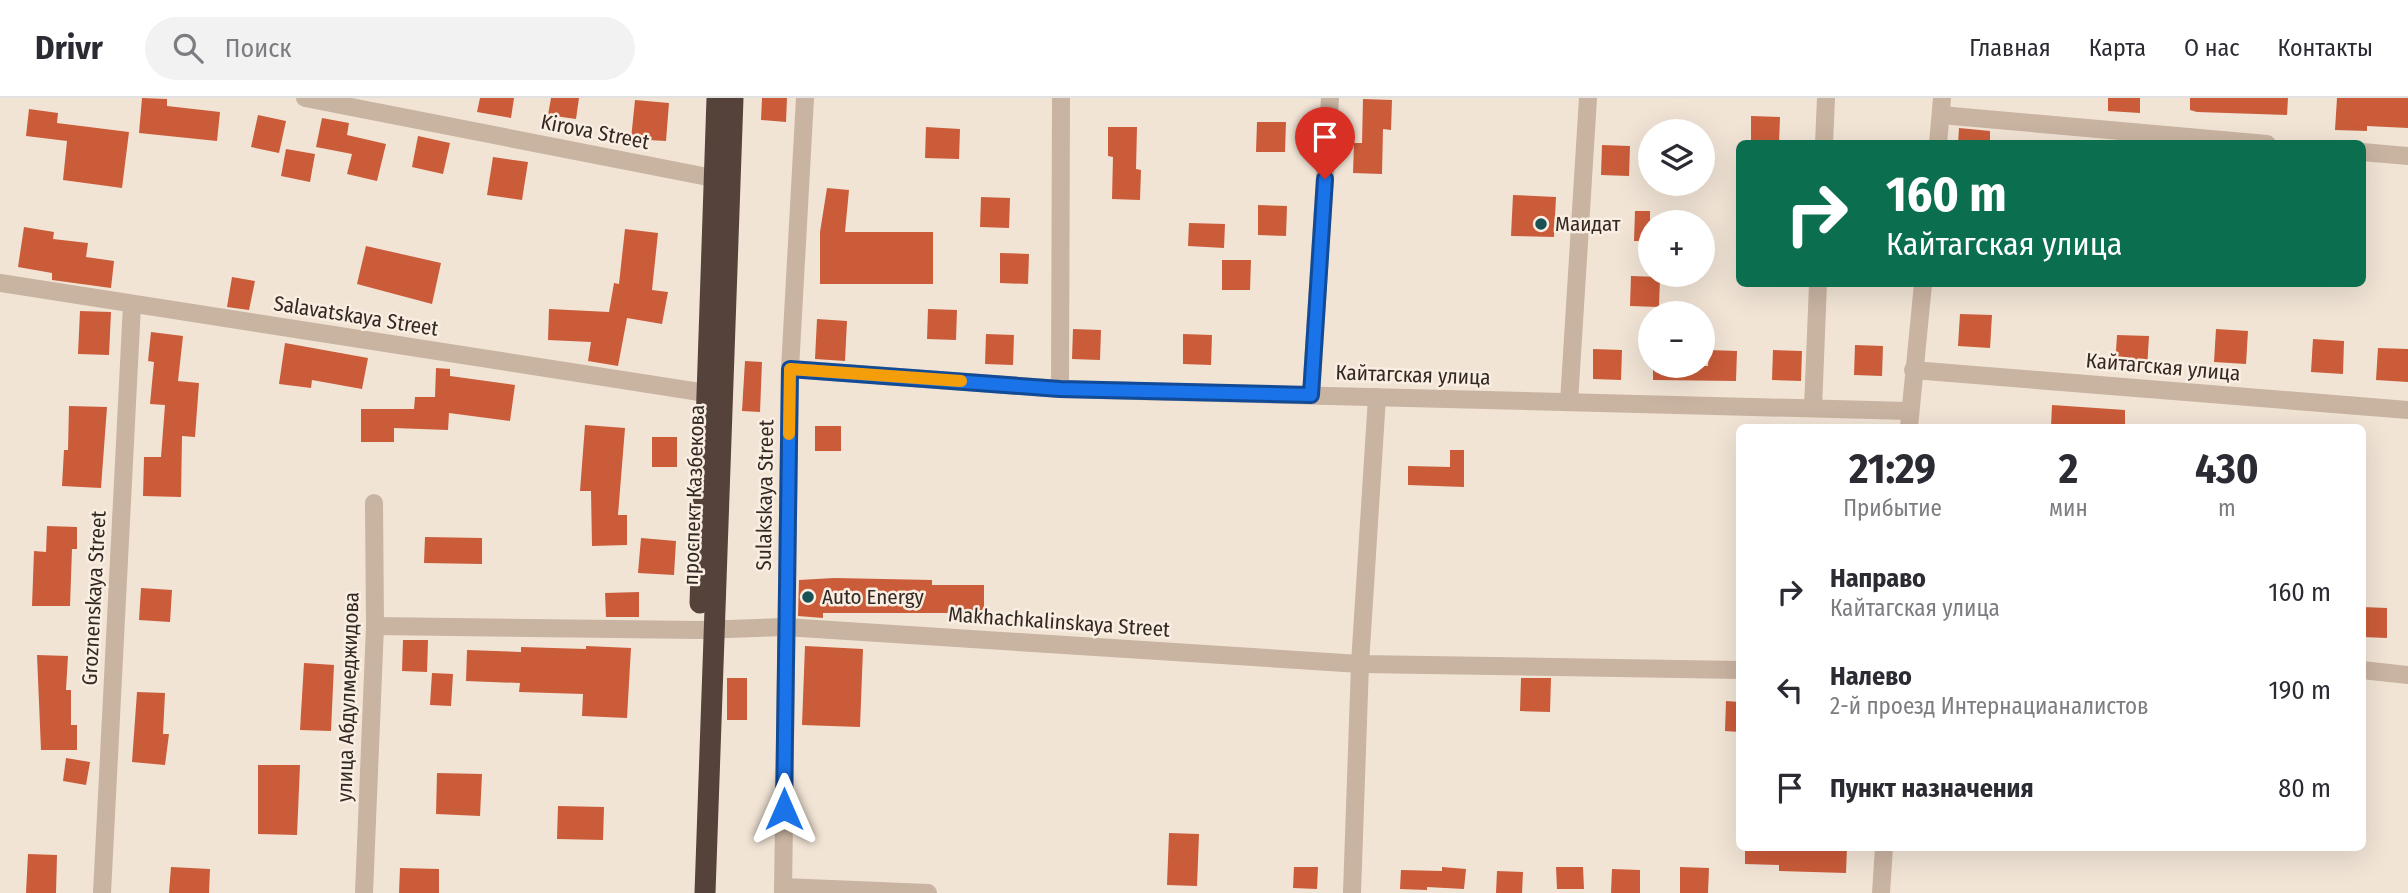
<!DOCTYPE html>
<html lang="ru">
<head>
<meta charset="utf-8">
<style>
  body { margin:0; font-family:"Fira Sans Condensed",sans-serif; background:#f2f2f3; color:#2b2b33; height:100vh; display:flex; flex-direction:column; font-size:26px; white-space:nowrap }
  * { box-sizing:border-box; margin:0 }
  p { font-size:23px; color:#7c7c81 }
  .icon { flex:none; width:38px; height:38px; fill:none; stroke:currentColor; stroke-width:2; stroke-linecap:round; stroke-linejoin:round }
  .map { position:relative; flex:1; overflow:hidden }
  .sheet { position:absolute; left:1736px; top:326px; width:630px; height:427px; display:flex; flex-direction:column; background:#fff; border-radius:10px; box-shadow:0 7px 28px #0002 }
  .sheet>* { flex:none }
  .guide { position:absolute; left:1736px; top:42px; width:630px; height:147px; border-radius:10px; box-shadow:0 7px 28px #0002; background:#0b6e4f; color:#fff; overflow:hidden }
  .fabs { position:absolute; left:1638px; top:21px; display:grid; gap:14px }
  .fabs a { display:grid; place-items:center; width:77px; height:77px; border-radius:50%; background:#fff; box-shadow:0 7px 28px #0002; font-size:35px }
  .pin { position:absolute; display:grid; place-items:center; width:60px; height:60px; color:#fff; margin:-72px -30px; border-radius:50% 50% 50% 0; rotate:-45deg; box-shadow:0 0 7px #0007 }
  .pin .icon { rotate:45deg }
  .me { position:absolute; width:77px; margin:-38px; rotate:0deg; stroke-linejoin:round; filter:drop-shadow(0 0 5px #0008) }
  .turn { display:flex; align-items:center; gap:24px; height:147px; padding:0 35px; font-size:32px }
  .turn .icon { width:91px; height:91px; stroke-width:2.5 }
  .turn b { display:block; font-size:49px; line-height:60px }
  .eta { display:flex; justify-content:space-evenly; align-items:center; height:119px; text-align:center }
  .eta b { font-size:42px; font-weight:700; line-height:49px }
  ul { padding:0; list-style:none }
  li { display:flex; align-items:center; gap:21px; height:98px; padding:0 35px }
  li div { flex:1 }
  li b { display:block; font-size:26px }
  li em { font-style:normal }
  header { display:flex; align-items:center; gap:42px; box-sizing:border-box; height:98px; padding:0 35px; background:#fff; border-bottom:2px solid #e1e1e2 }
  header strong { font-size:33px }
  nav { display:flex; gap:38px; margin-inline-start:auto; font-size:24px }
  .search { width:490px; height:63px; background:#f2f2f3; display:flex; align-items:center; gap:18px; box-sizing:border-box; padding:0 24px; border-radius:38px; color:#7c7c81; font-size:26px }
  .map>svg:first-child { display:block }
  .building { fill:#ca5c3a }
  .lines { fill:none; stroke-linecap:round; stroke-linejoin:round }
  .street { stroke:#c9b3a1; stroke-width:18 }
  .highway { stroke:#54423b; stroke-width:21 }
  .route-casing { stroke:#114b97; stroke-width:18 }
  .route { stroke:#1a73e8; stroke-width:12 }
  .slow { stroke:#f59e0b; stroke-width:12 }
  .poi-dot { fill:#195155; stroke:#f9eee1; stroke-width:2.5 }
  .labels { text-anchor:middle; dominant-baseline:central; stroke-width:5; stroke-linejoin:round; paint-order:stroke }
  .street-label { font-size:21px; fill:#332924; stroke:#f9eee1 }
  .poi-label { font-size:21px; fill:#332924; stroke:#f9eee1; text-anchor:start }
</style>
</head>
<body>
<header>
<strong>Drivr</strong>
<div class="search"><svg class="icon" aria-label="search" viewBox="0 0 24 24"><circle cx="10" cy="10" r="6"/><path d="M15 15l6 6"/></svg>Поиск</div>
<nav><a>Главная</a><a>Карта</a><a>О нас</a><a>Контакты</a></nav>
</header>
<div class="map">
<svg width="2408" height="795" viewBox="0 0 2408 795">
  <rect width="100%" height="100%" fill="#f1e4d5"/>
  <g class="building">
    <path d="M142 0 167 1V8L220 14 217 43 139 35Z"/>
    <path d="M480 0H514L511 20 477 14Z"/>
    <path d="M551 0H579L576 21 548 17Z"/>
    <path d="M762 0H787L786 24 761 22Z"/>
    <path d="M2108 0H2140V15L2108 13Z"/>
    <path d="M2190 0H2288L2287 17 2197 14 2190 12Z"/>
    <path d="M2337 0H2408V30L2367 28V33L2335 32Z"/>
    <path d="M1363 1 1392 2 1391 32 1383 31 1382 76 1353 75 1354 45H1362Z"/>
    <path d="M635 2 669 5 666 43 631 41Z"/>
    <path d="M29 11 58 15 57 25 129 34 122 90 63 82 67 43 26 38Z"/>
    <path d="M258 17 286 23 279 55 251 49Z"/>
    <path d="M1751 18 1780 19 1779 46H1751Z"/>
    <path d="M322 20 349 25 347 37 386 46 377 83 347 76 352 56 316 49Z"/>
    <path d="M1257 24H1286L1285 54H1256Z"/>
    <path d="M926 29 960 31 959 61 925 60Z"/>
    <path d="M1108 29H1137L1136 71 1141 72 1140 102 1112 101 1113 59 1108 58Z"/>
    <path d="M1959 30 1990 33V46H1958Z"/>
    <path d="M418 38 450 45 443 76 412 69Z"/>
    <path d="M1602 47 1630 48 1629 78 1601 77Z"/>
    <path d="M286 51 315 56 310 84 281 78Z"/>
    <path d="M493 59 528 64 522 102 487 97Z"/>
    <path d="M827 90 849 92 845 134H933V186H820V134Z"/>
    <path d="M1513 97 1556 99 1554 139 1511 138Z"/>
    <path d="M981 99 1010 100 1009 130 980 129Z"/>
    <path d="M1258 107 1287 108 1286 138 1258 137Z"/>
    <path d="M1635 113H1650V143H1634Z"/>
    <path d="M1189 125 1225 126 1224 150 1188 148Z"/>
    <path d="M24 129 54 134 53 141 88 145 86 159 114 163 111 190 52 182V175L18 169Z"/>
    <path d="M625 131 658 135 652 192 668 194 662 226 627 220 618 268 588 263 591 244 548 242 549 211 609 214 614 185 619 186Z"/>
    <path d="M366 148 441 165 432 206 357 186Z"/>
    <path d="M1000 155 1029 156 1028 186 1000 185Z"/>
    <path d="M1222 162H1251L1250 192H1222Z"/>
    <path d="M1631 178 1660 179 1659 209 1630 208Z"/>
    <path d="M232 179 255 183 249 212 227 209Z"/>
    <path d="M928 211 957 212 956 242 927 241Z"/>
    <path d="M80 213 111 214 109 257 78 256Z"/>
    <path d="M1960 216 1992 217 1990 250 1958 248Z"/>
    <path d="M817 221 847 223 845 263 815 261Z"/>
    <path d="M1073 231 1101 232 1100 262 1072 261Z"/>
    <path d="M2216 231 2248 233 2246 266 2214 264Z"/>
    <path d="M151 234 183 238 178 283 199 285 195 339 182 338 181 399 143 398 144 359H161L165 307 150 306 154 264 148 263Z"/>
    <path d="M986 236 1014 237 1013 267 985 266Z"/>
    <path d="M1183 236 1212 237 1211 267 1183 266Z"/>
    <path d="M2117 237 2149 238 2147 271 2115 269Z"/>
    <path d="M2313 241 2344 243 2343 276 2311 274Z"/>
    <path d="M285 245 368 260 362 291 312 282 311 290 279 286Z"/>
    <path d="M1855 247 1883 248 1882 278 1854 277Z"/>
    <path d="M2378 250 2408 251V284L2376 282Z"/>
    <path d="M1593 251 1622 252 1621 282 1593 281Z"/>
    <path d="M1709 252 1737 253 1736 283 1653 282V268H1708Z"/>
    <path d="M1773 252 1802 253 1801 283 1772 282Z"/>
    <path d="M745 263 762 264 760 314 742 313Z"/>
    <path d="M436 270 450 271V278L515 287 510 323 449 315 448 332 394 330V344H361V311H414L415 299H435Z"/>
    <path d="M2052 307 2125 312V329H2051Z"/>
    <path d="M69 308 107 309 101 390 62 388 64 352H68Z"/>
    <path d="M585 327 625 330 618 417H627V447L592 448 591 393H580Z"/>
    <rect x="815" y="328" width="26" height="25"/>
    <rect x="652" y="339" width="25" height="30"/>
    <path d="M1450 352H1464V389L1408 387V368L1450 369Z"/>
    <path d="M47 428 77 429V451H72L70 508H32L34 453 46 454Z"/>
    <path d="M425 439 482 440V466L424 465Z"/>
    <path d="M641 440 676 443 674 477 638 475Z"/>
    <path d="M834 480 932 482V487H984V515H823V520L798 518 799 482Z"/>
    <path d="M141 490 172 492 170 524 139 522Z"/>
    <path d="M639 494V519H606L605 495Z"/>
    <path d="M2362 509 2387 510V540L2362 539Z"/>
    <path d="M403 542H428L427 574 402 573Z"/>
    <path d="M586 548 631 550 627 620 582 618 583 596 519 594 520 585 466 583 467 552 521 554V549L586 551Z"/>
    <path d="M805 548 863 551 860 629 802 627Z"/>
    <path d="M37 557 68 558 66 592H71V627H77V652H41Z"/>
    <path d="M304 565 334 567 331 633 300 632Z"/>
    <path d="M432 575 453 576 451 608 430 607Z"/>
    <rect x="727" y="580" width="20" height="42"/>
    <path d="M1521 580H1551L1550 614 1520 613Z"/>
    <path d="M137 594 165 595 163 636H169L165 667 132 664Z"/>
    <path d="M1726 603 1740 604V634L1725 633Z"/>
    <path d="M66 660 90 664 86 687 63 683Z"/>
    <path d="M258 667H300L297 737 258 736Z"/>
    <path d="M437 675 482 676 480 718 436 716Z"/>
    <path d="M558 708 604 709 603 742 557 741Z"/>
    <path d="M1169 735 1199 736 1197 788 1167 787Z"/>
    <path d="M1745 749H1847L1846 775 1779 773V767L1745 766Z"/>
    <path d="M28 756 57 757 56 795H26Z"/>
    <path d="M171 769 210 771 209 795H169Z"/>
    <path d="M1294 769H1318L1317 791 1293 790Z"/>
    <path d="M1442 769 1466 771 1464 791 1427 789V792L1400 791 1401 772 1442 773Z"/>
    <path d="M1556 769H1583L1584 791H1557Z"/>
    <path d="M1680 769 1709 770 1708 795H1680Z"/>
    <path d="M400 770 439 771V795H399Z"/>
    <path d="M1612 771 1640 772V795H1611Z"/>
    <path d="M1497 773 1523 774 1522 795H1496Z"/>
  </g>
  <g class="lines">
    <g class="street">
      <path d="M305 0 713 80"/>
      <path d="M1941 17 2267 46"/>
      <path d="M1824 46 1826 0"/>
      <path d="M1938 46 1942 0"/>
      <path d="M2362 54 2408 58"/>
      <path d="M0 185 706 295"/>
      <path d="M790 271 1060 291 1909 313"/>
      <path d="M1913 272 2408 312"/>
      <path d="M1060 291 1061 0"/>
      <path d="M1311 297 1330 0"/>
      <path d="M1569 304 1588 0"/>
      <path d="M1813 310 1818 186"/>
      <path d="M1909 329 1923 186"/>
      <path d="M375 528 699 532 785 529 1360 566 1740 572"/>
      <path d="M2362 572 2408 577"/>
      <path d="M783 789 928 795"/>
      <path d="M102 795 132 207"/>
      <path d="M364 795 375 528 374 405"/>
      <path d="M783 795 790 271 805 0"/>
      <path d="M1352 795 1360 566 1377 299"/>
      <path d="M1881 795 1884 749"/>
    </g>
    <g class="highway">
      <path d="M700 505 717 0"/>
      <path d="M705 795 733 0"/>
    </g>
  </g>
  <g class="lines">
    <g class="route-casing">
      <path id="route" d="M784 711 790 271 1060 291 1311 297 1325 81"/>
    </g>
    <use href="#route" class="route"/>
    <path class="slow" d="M789 336 790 271 961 283"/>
  </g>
  <g class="poi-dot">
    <circle cx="1541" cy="126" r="7"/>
    <circle cx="808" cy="499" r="7"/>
  </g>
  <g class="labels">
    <g class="street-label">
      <text transform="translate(595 34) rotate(11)">Kirova Street</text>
      <text transform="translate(356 218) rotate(9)">Salavatskaya Street</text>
      <text transform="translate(2163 269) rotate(5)">Кайтагская улица</text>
      <text transform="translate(1413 277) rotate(2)">Кайтагская улица</text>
      <text transform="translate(694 397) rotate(-88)">проспект Казбекова</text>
      <text transform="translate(765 397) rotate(-89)">Sulakskaya Street</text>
      <text transform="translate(94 500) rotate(-87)">Groznenskaya Street</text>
      <text transform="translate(1059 524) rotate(4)">Makhachkalinskaya Street</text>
      <text transform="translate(348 599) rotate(-88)">улица Абдулмеджидова</text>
    </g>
    <g class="poi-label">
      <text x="1555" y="126">Маидат</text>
      <text x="822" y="499">Auto Energy</text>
    </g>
  </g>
</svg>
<div class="fabs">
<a><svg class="icon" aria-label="layers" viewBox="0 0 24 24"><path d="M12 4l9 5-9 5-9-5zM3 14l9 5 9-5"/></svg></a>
<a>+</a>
<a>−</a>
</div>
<div class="pin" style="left:1325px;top:81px;background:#d93025"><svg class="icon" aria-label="arrive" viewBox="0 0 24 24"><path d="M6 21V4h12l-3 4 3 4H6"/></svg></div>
<svg class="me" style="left:784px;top:711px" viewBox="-20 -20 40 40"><path d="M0-17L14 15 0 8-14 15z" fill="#1a73e8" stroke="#fff" stroke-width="4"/></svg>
<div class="guide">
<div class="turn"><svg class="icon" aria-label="right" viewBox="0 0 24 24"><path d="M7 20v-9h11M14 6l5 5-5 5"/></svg><div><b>160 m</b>Кайтагская улица</div></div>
</div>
<section class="sheet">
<div class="eta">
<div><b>21:29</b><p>Прибытие</p></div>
<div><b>2</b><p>мин</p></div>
<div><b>430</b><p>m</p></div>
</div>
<ul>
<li><svg class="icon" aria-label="right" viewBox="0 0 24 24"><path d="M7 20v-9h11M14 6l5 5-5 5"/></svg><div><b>Направо</b><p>Кайтагская улица</p></div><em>160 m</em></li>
<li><svg class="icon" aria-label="left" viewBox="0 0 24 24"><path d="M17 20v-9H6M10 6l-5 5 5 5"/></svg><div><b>Налево</b><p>2-й проезд Интернацианалистов</p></div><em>190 m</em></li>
<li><svg class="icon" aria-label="arrive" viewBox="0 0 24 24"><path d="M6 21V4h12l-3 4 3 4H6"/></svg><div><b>Пункт назначения</b></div><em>80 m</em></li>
</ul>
</section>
</div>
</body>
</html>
